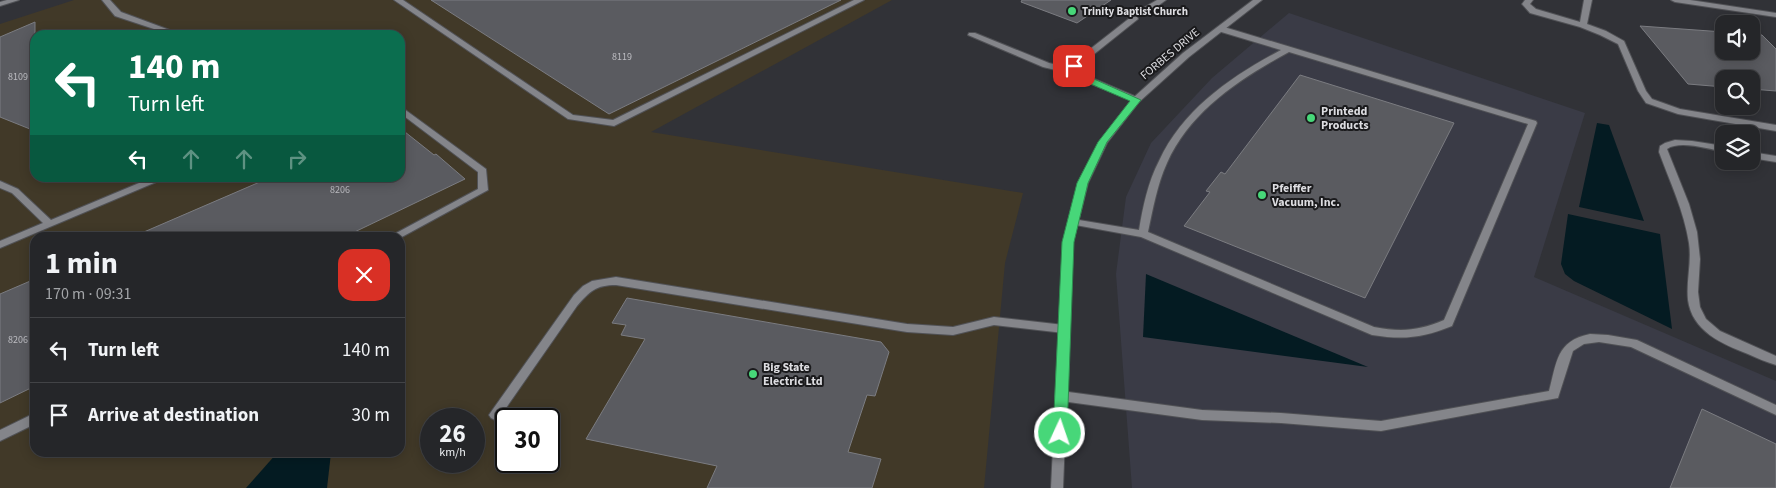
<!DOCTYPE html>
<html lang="en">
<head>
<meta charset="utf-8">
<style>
  body { margin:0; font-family:"Source Sans 3",sans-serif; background:#2d2e31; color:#f1f3f6; height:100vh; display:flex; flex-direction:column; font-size:19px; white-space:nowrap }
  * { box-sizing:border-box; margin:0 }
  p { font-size:16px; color:#a3a5a8 }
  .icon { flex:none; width:28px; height:28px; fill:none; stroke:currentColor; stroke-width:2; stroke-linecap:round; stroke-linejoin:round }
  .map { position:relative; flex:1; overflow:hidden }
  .sheet { position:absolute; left:30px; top:232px; width:375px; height:225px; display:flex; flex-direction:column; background:#252629; border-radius:15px; box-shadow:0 2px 12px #0003,0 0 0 1px #424346 }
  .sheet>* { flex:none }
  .top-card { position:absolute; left:30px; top:30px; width:375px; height:152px; border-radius:15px; box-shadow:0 2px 12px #0003,0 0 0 1px #424346; background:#0b6e4f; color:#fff; overflow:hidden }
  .tools { position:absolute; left:1715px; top:15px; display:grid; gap:10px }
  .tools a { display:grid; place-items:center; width:45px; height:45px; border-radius:10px; background:#252629; box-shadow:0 2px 12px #0003,0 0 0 1px #424346; font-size:25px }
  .speed { position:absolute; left:420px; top:408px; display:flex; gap:10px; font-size:25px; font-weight:700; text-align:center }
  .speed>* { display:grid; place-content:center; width:65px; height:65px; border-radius:50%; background:#252629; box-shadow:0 2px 12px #0003,0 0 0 1px #424346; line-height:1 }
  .speed small { font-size:12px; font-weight:400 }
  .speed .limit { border:2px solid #111; border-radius:8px; background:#fff; color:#111 }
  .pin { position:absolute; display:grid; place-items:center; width:42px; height:42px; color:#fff; margin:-21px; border-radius:10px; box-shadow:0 2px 8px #0006 }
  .me { position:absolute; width:55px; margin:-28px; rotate:3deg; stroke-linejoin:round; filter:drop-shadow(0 0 4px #0008) }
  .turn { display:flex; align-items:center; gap:18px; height:105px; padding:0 15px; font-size:22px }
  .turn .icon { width:65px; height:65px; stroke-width:2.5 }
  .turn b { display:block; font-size:35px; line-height:42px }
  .lanes { display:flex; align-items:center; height:48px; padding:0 15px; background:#0003; justify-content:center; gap:25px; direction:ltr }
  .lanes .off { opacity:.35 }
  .round { display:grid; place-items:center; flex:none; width:52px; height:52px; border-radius:15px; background:#2d2e31 }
  .head { display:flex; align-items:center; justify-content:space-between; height:85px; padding:0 15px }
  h1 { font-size:30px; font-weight:700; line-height:38px }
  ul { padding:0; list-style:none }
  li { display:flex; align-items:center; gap:15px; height:65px; padding:0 15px; border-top:1px solid #424346 }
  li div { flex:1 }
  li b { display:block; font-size:19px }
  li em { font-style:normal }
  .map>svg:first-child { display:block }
  .commercial { fill:#413928; fill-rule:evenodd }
  .built { fill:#3a3b46 }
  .water { fill:#041b22 }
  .building { fill:#5a5b60; stroke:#7b7c81 }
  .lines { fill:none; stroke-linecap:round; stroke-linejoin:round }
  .service-casing { stroke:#505155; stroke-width:2 }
  .minor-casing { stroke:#505155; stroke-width:2 }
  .service { fill:#84858a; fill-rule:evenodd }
  .minor { fill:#84858a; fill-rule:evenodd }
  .route { fill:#47d779; stroke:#2e8c4f }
  .poi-dot { fill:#47d779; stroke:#1a1a1c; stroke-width:2 }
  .labels { text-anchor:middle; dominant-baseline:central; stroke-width:4; stroke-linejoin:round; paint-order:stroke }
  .number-label { font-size:10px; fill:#bcbcc1 }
  .far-poi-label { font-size:11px; font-weight:bold; fill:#dddde1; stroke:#1a1a1c; text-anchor:start }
  .street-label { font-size:12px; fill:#dddde1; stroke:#1a1a1c }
  .poi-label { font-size:12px; font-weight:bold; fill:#dddde1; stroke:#1a1a1c; text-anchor:start }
</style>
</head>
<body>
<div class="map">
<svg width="1776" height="488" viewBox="0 0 1776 488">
  <rect width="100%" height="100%" fill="#313237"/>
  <path class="commercial" d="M74 0H892L651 132 1023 193 1005 263 984 488H0V24ZM35 35H400V178H35ZM35 238H400V452H35ZM431 419H474V461H431ZM506 419H549V461H506Z"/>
  <path class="built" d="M1289 13 1585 113 1534 277 1776 381V488H1132L1116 274 1126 197 1151 143 1212 78Z"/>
  <g class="water">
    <path d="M1597 123 1609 125 1644 221 1579 207Z"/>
    <path d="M1568 214 1660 234 1672 329 1574 281 1565 274 1561 264Z"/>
    <path d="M1146 274 1368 367 1143 337Z"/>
    <path d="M277 453H331L327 488H246Z"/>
  </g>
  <g class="building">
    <path d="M431 0H841L609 114Z"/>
    <path d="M1022 0H1111L1077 23 1021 2Z"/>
    <path d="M35 22V131L0 117V37Z"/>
    <path d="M1640 26 1724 32V51H1751V34L1762 35 1776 49V91L1751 89V79H1724V87L1688 84Z"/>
    <path d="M1300 75 1454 123 1365 298 1184 226 1210 192 1206 191 1221 172 1225 174Z"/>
    <path d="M400 128 434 155 436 154 465 179 342 238H130L269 178H400Z"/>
    <path d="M35 279V386L0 403V294Z"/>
    <path d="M627 298 881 342 889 352 875 396 867 395 848 452 881 459 872 488H707L717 466 586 439 645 339 621 335 626 325 612 323Z"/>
    <path d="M1702 409 1776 444V488H1670Z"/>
  </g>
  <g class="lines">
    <g class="service-casing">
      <g id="service">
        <path d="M102 0H110L121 12 183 35H172L115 16Z"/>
        <path d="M394 0H403L573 115 613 120 854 0H864L614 126 568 119Z"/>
        <path d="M1157 0H1166L1151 11H1145V7Z"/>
        <path d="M1525 0H1533L1530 4 1536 9 1580 22 1584 0H1592L1587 24 1606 31 1624 41 1646 91 1652 99 1680 109 1776 125V131L1678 114 1646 103 1638 91 1618 44 1600 35 1580 27 1530 13 1522 4Z"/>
        <path d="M1671 0H1690L1776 13V17L1675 2Z"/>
        <path d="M1131 17H1137L1138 19 1078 67 1079 71 1085 75 1139 98 1140 100 1136 102 1079 79 1072 74 1043 67 968 35 969 33H975L1049 63 1070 68 1071 64Z"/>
        <path d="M1218 27H1224L1536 121 1537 123 1452 326C1422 338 1404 340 1372 335L1141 237 1070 224 1068 222 1073 219 1139 230C1143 206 1148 182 1159 161 1183 109 1232 76 1281 50L1218 31ZM1289 52 1528 124 1444 320C1418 331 1401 332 1374 327L1148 232C1153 209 1157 185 1167 163 1190 111 1241 78 1289 52Z"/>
        <path d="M400 106 486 169 488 190 400 238H387L478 189V172L400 113Z"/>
        <path d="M1675 140 1692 141 1724 146V152C1709 149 1680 140 1667 149L1689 204 1697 232 1700 259 1698 292 1700 307 1706 319 1720 331 1776 356V365C1766 362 1757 358 1748 354 1722 344 1692 331 1688 300 1686 281 1692 262 1689 243 1684 211 1670 182 1659 152L1660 146 1665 143Z"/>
        <path d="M1751 152 1776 156V162L1751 158Z"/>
        <path d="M151 178H163L161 180 0 248V241L43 223 12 193 0 188V181L18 189 51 220Z"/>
        <path d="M616 277 907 324 953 327 994 317 1064 325 1068 326 1069 329 1068 332 1064 333 994 325 953 335 907 332 616 285C596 285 590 291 577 306L499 418 495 420 491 418 489 415 491 412 574 295 583 286 592 281Z"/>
        <path d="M1590 334 1608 335 1637 340 1776 405V415L1631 347 1599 342 1584 344 1573 351 1558 398 1381 431 1281 423 1202 420 1061 401 1057 399 1055 396 1057 393 1061 391 1202 410 1281 413 1381 421 1549 391C1557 362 1556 341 1590 334Z"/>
        <path d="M35 413V424L0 441V430Z"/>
      </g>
    </g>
    <g class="minor-casing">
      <g id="minor">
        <path d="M7 0H19L0 6V2Z"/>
        <path d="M1253 0H1262L1189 57 1139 102 1107 143 1088 183 1073 242 1063 488H1051L1063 242 1078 183 1099 142 1133 98 1183 53Z"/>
      </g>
    </g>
    <use href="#service" class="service"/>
    <use href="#minor" class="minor"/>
  </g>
  <path class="route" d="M1074 63 1077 64 1079 71 1085 75 1141 100 1107 142 1088 183 1074 242 1067 433 1065 437 1060 438 1055 437 1053 433 1062 242 1077 183 1098 142 1130 101 1079 79 1070 72V66Z"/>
  <g class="poi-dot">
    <circle cx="1072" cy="11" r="5"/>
    <circle cx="1311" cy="118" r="5"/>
    <circle cx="1262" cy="195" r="5"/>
    <circle cx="753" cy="374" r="5"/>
  </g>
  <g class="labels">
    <g class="number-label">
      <text x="622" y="57">8119</text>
      <text x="18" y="77">8109</text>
      <text x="340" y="190">8206</text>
      <text x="18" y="340">8206</text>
    </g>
    <g class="far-poi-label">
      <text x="1082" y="11">Trinity Baptist Church</text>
    </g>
    <g class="street-label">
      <text transform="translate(1170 54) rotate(-40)">FORBES DRIVE</text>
    </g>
    <g class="poi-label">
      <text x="1321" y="111">Printedd<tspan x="1321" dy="14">Products</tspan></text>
      <text x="1272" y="188">Pfeiffer<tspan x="1272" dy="14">Vacuum, Inc.</tspan></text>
      <text x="763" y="367">Big State<tspan x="763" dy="14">Electric Ltd</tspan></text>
    </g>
  </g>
</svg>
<div class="tools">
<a><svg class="icon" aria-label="sound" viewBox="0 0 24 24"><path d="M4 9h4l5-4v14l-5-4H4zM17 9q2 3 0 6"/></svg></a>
<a><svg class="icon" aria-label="search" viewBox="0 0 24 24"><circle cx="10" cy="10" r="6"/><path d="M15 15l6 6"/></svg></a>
<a><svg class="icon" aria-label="layers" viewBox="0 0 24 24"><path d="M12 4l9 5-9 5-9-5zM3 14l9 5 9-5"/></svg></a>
</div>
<div class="speed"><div>26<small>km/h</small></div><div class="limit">30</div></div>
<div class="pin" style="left:1074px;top:66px;background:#d93025"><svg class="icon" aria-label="arrive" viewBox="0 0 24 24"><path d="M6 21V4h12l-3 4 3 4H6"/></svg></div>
<svg class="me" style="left:1060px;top:433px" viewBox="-20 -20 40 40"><circle r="17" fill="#47d779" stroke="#fff" stroke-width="3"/><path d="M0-11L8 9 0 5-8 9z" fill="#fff"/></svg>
<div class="top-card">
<div class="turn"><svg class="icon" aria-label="left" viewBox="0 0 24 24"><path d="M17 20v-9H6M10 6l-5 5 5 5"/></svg><div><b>140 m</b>Turn left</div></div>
<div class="lanes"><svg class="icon" aria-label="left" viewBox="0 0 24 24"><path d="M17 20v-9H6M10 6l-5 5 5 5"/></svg><svg class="icon off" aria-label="ahead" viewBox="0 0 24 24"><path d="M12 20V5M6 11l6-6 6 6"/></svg><svg class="icon off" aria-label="ahead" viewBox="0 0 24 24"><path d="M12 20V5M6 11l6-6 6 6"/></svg><svg class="icon off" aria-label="right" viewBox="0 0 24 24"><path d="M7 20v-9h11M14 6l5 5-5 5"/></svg></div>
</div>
<section class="sheet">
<div class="head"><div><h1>1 min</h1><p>170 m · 09:31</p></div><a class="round" style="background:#d93025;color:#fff"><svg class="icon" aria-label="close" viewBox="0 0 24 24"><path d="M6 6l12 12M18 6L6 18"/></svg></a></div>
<ul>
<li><svg class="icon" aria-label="left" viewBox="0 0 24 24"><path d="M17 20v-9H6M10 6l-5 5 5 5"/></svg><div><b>Turn left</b></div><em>140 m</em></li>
<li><svg class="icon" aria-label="arrive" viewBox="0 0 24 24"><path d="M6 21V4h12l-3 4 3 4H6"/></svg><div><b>Arrive at destination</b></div><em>30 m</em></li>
</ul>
</section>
</div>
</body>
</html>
